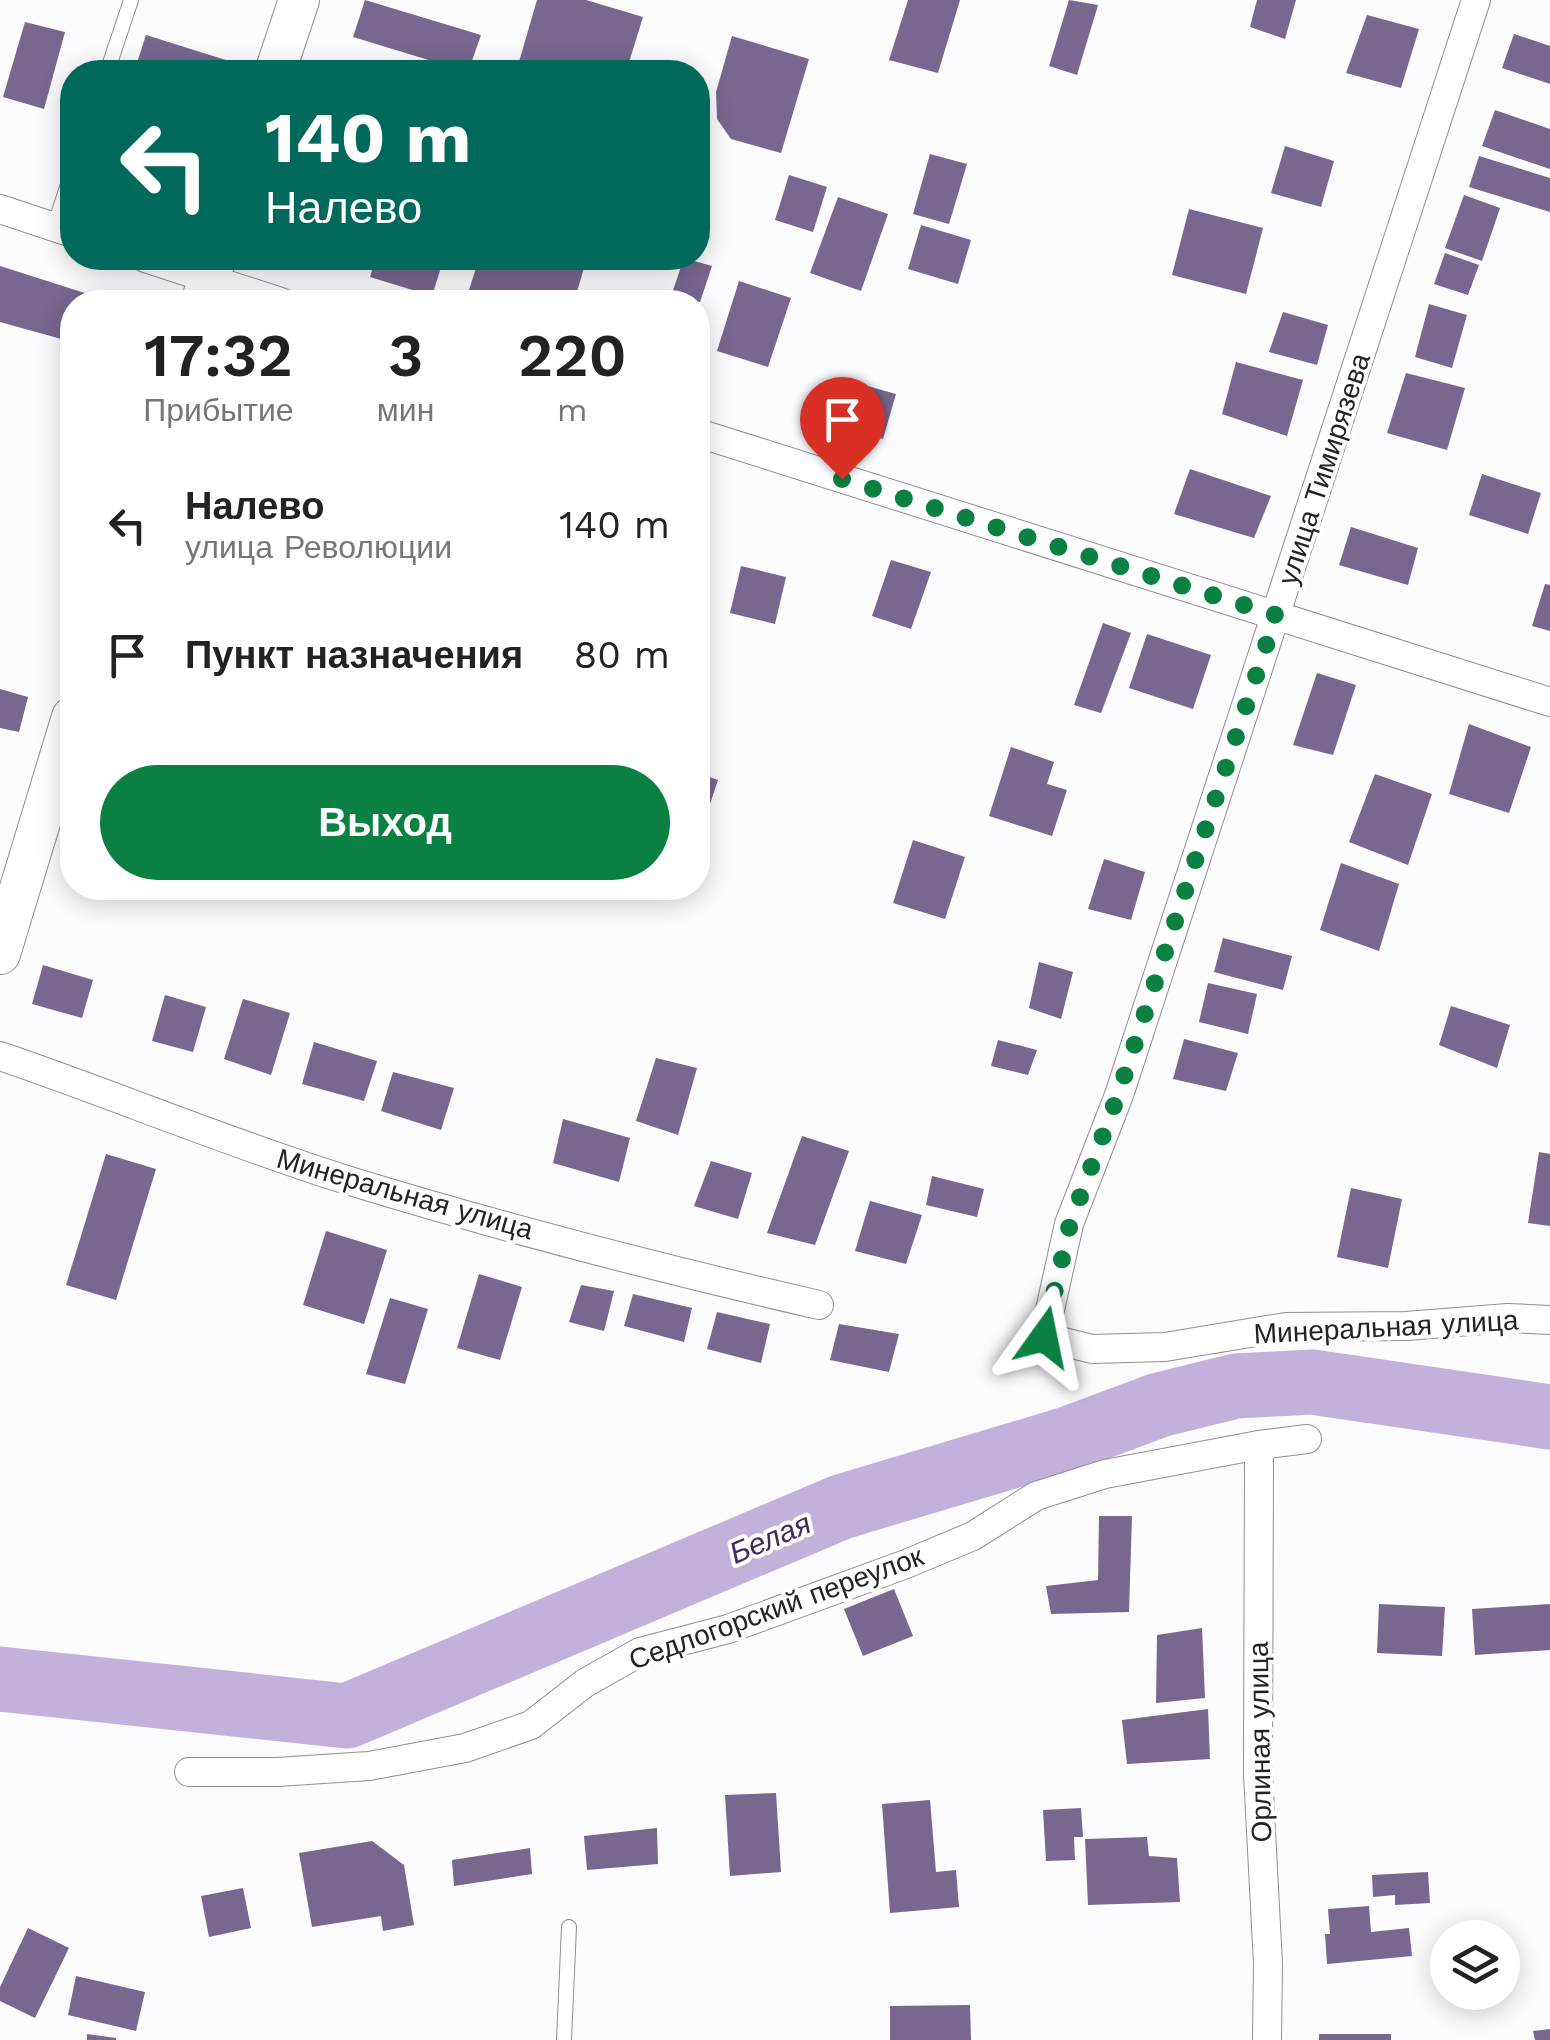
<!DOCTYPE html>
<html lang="ru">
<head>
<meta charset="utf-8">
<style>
  body { margin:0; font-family:"Work Sans",sans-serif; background:#f2f2f2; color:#222; height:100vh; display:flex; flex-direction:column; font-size:38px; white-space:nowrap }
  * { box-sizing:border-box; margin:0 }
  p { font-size:32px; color:#767676 }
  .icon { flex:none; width:55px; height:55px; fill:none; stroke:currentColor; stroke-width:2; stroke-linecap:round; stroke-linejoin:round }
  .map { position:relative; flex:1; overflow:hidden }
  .sheet { position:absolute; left:60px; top:290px; width:650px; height:610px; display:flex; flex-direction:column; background:#fff; border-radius:40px; box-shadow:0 5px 25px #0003 }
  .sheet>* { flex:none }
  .top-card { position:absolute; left:60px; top:60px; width:650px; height:210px; border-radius:40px; box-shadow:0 5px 25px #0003; background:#00695c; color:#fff; overflow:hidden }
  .buttons { position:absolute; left:1430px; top:1920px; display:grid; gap:20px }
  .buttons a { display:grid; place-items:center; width:90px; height:90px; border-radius:50%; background:#fff; box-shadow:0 5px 25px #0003; font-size:50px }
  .pin { position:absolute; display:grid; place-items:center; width:85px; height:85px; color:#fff; margin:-102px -42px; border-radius:50% 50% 50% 0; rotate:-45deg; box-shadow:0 0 10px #0007 }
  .pin .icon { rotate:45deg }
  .me { position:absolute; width:110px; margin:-55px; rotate:12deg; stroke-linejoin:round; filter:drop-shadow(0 0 8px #0008) }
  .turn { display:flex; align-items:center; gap:35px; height:210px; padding:0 40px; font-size:45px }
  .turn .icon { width:130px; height:130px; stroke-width:2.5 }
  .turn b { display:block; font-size:70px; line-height:85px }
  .eta { display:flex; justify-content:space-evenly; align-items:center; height:170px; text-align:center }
  .eta b { font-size:60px; font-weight:600; line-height:70px }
  .primary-button { display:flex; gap:20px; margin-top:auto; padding:20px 40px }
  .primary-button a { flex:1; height:115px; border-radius:60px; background:#0b8043; color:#fff; font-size:40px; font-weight:600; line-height:115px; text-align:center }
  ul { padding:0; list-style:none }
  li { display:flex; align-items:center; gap:30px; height:130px; padding:0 40px }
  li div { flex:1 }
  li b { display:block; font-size:38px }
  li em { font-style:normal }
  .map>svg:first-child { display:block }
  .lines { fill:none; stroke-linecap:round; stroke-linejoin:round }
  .river { stroke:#c2b1db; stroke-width:65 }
  .building { fill:#78678e }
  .lane-casing { stroke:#918e94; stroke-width:16 }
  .street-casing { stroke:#918e94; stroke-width:30 }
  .secondary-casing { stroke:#918e94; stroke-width:42 }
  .lane { stroke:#fff; stroke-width:14 }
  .street { stroke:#fff; stroke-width:28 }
  .secondary { stroke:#fff; stroke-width:40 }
  .route { stroke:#0b8043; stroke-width:18; stroke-dasharray:0 32.4 }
  .labels { text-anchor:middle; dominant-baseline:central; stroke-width:8; stroke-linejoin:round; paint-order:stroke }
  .street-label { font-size:28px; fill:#232224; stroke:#fff }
  .water-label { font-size:30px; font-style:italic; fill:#442b5f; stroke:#fff }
</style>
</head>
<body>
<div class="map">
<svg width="1550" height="2040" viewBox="0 0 1550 2040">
  <rect width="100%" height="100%" fill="#fcfbfe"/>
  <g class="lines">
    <path class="river" d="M0 1679 347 1716 841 1507 1068 1439 1159 1405 1236 1386 1312 1382 1550 1417"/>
  </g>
  <g class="building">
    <path d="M365 0 481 35 468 72 353 37Z"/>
    <path d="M537 0H586L643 17 626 72H516Z"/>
    <path d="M908 0H960L938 73 889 60Z"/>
    <path d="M1069 0 1098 5 1077 75 1049 66Z"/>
    <path d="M1257 0H1296L1285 39 1250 27Z"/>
    <path d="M1367 15 1419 29 1401 88 1346 73Z"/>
    <path d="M25 22 65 32 44 109 3 97Z"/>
    <path d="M1514 34 1550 46V84L1502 68Z"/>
    <path d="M146 35 229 61 226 72H134Z"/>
    <path d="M732 36 809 59 781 153 731 139 717 119 716 92Z"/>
    <path d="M1495 110 1550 129V169L1482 146Z"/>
    <path d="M1285 146 1334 161 1321 207 1271 193Z"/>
    <path d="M930 154 967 164 949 224 913 214Z"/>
    <path d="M1479 156 1550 178V212L1469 187Z"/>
    <path d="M789 175 827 187 813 232 775 220Z"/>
    <path d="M1464 195 1500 208 1482 261 1445 248Z"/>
    <path d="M838 197 888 214 861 291 810 273Z"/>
    <path d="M1189 209 1263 228 1246 294 1172 275Z"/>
    <path d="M921 225 971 240 958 284 908 269Z"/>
    <path d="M1445 253 1479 265 1468 295 1434 284Z"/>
    <path d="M376 258H444L432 296 370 277Z"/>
    <path d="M479 258H587L574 302H474L466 300Z"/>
    <path d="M684 258 712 266 700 302H669Z"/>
    <path d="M0 266 113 302H72V342L0 322Z"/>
    <path d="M739 281 791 298 768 367 717 351Z"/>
    <path d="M1429 304 1467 315 1452 368 1415 357Z"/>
    <path d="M1283 312 1328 325 1317 365 1269 352Z"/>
    <path d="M1236 362 1303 380 1287 436 1222 414Z"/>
    <path d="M1406 373 1465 388 1447 450 1387 433Z"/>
    <path d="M857 383 896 394 883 439 844 428Z"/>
    <path d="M72 430V465L62 463Z"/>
    <path d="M1190 469 1271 496 1254 538 1174 514Z"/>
    <path d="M1482 474 1541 493 1528 534 1469 515Z"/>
    <path d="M1351 527 1418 548 1408 585 1339 565Z"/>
    <path d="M891 560 931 572 911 629 872 616Z"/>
    <path d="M741 566 786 577 775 624 730 613Z"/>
    <path d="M1545 584 1550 585V631L1532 626Z"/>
    <path d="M1103 623 1131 633 1101 713 1074 705Z"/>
    <path d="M1147 634 1211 655 1193 709 1129 688Z"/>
    <path d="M1317 673 1356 685 1333 755 1293 745Z"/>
    <path d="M0 689 28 697 19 732 0 728Z"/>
    <path d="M1469 724 1531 747 1509 813 1449 794Z"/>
    <path d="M1011 747 1054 762 1047 784 1067 790 1052 836 989 816Z"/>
    <path d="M698 773 718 780 698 840Z"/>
    <path d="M1375 774 1432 794 1408 865 1349 842Z"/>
    <path d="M913 840 965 857 945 919 893 903Z"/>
    <path d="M1104 859 1145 872 1131 920 1088 909Z"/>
    <path d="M1341 863 1399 884 1379 951 1320 930Z"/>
    <path d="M1223 938 1292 956 1283 990 1214 972Z"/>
    <path d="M1039 962 1073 972 1061 1019 1029 1008Z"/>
    <path d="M43 965 93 980 82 1018 32 1004Z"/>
    <path d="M1208 983 1257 994 1248 1034 1199 1022Z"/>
    <path d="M165 995 206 1007 193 1052 152 1041Z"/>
    <path d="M243 999 290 1013 271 1075 224 1059Z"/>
    <path d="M1451 1006 1510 1025 1497 1068 1439 1045Z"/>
    <path d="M1184 1039 1238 1053 1226 1091 1173 1079Z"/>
    <path d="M998 1040 1037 1050 1028 1075 991 1066Z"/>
    <path d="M314 1042 377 1061 364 1101 302 1084Z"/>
    <path d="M656 1058 697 1068 678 1135 636 1121Z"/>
    <path d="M393 1072 454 1088 441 1130 381 1111Z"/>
    <path d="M563 1119 630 1138 619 1182 553 1163Z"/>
    <path d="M802 1136 849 1151 815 1245 767 1233Z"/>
    <path d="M1539 1152 1550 1154V1226L1528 1223Z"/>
    <path d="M106 1154 156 1169 116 1300 66 1285Z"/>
    <path d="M711 1161 752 1173 738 1219 694 1206Z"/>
    <path d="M932 1176 984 1189 977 1217 926 1205Z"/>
    <path d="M1351 1188 1402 1199 1388 1268 1337 1257Z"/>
    <path d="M870 1201 922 1215 906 1264 855 1251Z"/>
    <path d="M326 1231 387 1250 364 1324 303 1305Z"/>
    <path d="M479 1274 522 1287 500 1360 457 1348Z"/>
    <path d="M581 1285 614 1291 604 1331 569 1322Z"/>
    <path d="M633 1294 692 1308 684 1342 624 1326Z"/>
    <path d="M390 1298 428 1309 405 1384 366 1374Z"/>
    <path d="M717 1312 770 1324 761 1363 707 1349Z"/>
    <path d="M839 1324 899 1334 889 1372 830 1360Z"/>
    <path d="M1099 1516H1132L1129 1612 1051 1614 1046 1586 1098 1580Z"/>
    <path d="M894 1589 913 1636 863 1656 844 1609Z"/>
    <path d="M1379 1604 1445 1607 1442 1656 1377 1653Z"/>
    <path d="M1550 1604V1650L1475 1655 1472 1609Z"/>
    <path d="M1202 1628 1205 1698 1156 1703 1157 1635Z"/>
    <path d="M1208 1709 1210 1759 1127 1764 1122 1720Z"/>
    <path d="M776 1793 781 1872 730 1876 725 1795Z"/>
    <path d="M930 1800 936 1872 956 1870 959 1907 890 1913 882 1804Z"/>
    <path d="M1081 1808 1083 1837H1074L1075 1860 1046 1861 1043 1810Z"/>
    <path d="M657 1828 658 1864 587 1870 584 1836Z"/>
    <path d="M1147 1837 1149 1856 1177 1858 1180 1902 1088 1905 1085 1839Z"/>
    <path d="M372 1841 404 1865 414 1925 383 1931 381 1916 312 1927 299 1853Z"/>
    <path d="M530 1848 532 1874 454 1886 452 1860Z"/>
    <path d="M1428 1872 1430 1903 1395 1905V1895L1373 1897 1372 1875Z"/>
    <path d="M243 1888 251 1928 209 1937 201 1896Z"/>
    <path d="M1369 1906 1371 1932 1409 1928 1412 1956 1327 1964 1325 1934H1330L1328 1909Z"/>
    <path d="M28 1928 69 1948 35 2018 0 2001V1987Z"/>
    <path d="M76 1976 145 1992 136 2031 68 2015Z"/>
    <path d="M970 2005 971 2040H890V2006Z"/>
    <path d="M1550 2029V2040H1535L1533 2031Z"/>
    <path d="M87 2034 116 2038V2040H87Z"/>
    <rect x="1319" y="2034" width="72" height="6"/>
  </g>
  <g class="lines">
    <g class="lane-casing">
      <g id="lane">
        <path d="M107 72 131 0"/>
        <path d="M54 227 72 172"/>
        <path d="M564 2040 569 1927"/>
      </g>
    </g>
    <g class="street-casing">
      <g id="street">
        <path d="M1476 0 1119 1095 1069 1224 1044 1337 1092 1349 1165 1347 1286 1327 1406 1326 1508 1318 1550 1320"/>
        <path d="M0 209 72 233"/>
        <path d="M145 258 281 302"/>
        <path d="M698 433 1550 702"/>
        <path d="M0 1056C117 1096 231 1144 350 1181 504 1228 662 1269 819 1305"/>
        <path d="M1259 1445 1258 1774 1268 1964 1267 2040"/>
        <path d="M189 1772H277L369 1766 465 1748 531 1725 585 1683 640 1652 728 1629 906 1564 973 1536 1036 1496 1105 1474 1259 1445 1307 1439"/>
      </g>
    </g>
    <g class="secondary-casing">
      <g id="secondary">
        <path d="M275 72 299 0"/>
        <path d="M201 302 216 258"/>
        <path d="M0 954 72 717"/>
      </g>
    </g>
    <use href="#lane" class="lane"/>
    <use href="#street" class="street"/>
    <use href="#secondary" class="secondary"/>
  </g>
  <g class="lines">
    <path class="route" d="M842 479 1276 615 1118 1095 1070 1224 1044 1337"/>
  </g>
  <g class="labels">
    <g class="street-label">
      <text transform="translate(1324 469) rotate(-72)">улица Тимирязева</text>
      <text transform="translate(405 1194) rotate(16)">Минеральная улица</text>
      <text transform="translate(1386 1327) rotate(-3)">Минеральная улица</text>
      <text transform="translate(776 1608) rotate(-20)">Седлогорский переулок</text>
      <text transform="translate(1260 1742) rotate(-91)">Орлиная улица</text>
    </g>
    <g class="water-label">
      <text transform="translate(770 1538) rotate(-23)">Белая</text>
    </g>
  </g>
</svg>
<div class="buttons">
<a><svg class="icon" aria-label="layers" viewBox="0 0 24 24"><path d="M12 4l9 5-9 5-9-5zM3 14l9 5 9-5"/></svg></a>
</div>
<div class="pin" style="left:842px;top:479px;background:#d93025"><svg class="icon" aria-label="arrive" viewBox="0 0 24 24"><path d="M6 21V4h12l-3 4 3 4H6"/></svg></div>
<svg class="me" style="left:1044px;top:1337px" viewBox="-20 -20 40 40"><path d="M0-17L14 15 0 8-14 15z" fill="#0b8043" stroke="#fff" stroke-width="4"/></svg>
<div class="top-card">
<div class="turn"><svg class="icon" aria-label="left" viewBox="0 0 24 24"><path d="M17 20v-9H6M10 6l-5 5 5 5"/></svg><div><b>140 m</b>Налево</div></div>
</div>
<section class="sheet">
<div class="eta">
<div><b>17:32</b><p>Прибытие</p></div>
<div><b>3</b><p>мин</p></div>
<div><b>220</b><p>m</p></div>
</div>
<ul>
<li><svg class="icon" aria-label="left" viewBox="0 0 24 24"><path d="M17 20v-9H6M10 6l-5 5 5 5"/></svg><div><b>Налево</b><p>улица Революции</p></div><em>140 m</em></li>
<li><svg class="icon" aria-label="arrive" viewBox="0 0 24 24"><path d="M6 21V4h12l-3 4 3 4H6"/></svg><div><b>Пункт назначения</b></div><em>80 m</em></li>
</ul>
<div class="primary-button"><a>Выход</a></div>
</section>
</div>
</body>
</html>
